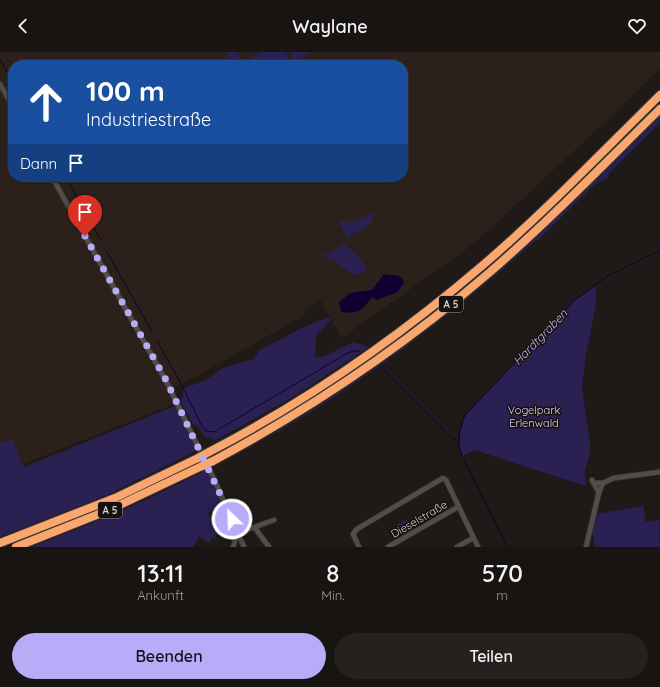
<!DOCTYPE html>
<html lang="de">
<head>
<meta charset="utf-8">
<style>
  body { margin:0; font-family:Quicksand,sans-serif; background:#24211f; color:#f1f3f6; height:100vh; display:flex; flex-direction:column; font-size:15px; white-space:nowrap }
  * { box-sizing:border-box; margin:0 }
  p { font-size:13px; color:#9e9e9f }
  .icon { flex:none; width:22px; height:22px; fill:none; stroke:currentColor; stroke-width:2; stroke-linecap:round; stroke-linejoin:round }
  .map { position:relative; height:495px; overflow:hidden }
  .details { display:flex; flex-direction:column; background:#171411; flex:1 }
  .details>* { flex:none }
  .banner { position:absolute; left:8px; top:8px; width:400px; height:122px; border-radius:16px; box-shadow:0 1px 3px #0004,0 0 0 1px #363331; background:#1a4fa0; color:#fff; overflow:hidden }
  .pin { position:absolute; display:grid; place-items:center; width:34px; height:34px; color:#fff; margin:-41px -17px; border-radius:50% 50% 50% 0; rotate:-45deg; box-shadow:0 0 4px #0007 }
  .pin .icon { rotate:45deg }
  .me { position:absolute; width:44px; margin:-22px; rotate:336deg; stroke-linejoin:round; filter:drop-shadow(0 0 3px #0008) }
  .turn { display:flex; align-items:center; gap:14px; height:84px; padding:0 12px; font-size:18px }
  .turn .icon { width:52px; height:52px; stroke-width:2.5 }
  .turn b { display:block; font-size:28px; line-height:34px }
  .then { display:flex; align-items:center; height:38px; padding:0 12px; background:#0003; gap:8px; font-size:15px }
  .eta { display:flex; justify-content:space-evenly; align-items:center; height:68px; text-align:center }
  .eta b { font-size:24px; font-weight:600; line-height:28px }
  .cta { display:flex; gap:8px; margin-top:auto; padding:8px 12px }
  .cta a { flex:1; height:46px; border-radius:24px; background:#b6acf8; color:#111; font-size:16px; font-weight:600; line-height:46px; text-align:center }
  .cta a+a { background:#24211f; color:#f1f3f6 }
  header { display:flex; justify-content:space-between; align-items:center; height:52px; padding:0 12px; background:#171411; font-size:18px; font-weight:600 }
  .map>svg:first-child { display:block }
  .built { fill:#2c211a; fill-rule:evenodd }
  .green { fill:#2a2051 }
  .water { fill:#100032 }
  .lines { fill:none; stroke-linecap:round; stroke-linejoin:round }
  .stream { stroke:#100032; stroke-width:1 }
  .street-casing { stroke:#3a3634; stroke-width:6 }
  .highway-casing { stroke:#3a3634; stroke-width:10 }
  .street { stroke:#534d49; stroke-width:4.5 }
  .highway { stroke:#f9a76f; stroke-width:8 }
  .highway-bridge-casing { stroke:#3a3634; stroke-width:10; stroke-linecap:butt }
  .highway-bridge { stroke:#f9a76f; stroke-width:8 }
  .route { stroke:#b6acf8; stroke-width:7; stroke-dasharray:0 12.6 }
  .labels { text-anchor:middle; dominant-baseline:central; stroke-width:3; stroke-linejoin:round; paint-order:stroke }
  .shield { fill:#16110e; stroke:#9c9896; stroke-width:1 }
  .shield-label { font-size:10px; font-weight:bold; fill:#d6d2d0 }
  .park-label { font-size:11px; fill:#ddd9ff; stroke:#16110e }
  .street-label { font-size:11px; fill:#d6d2d0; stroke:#16110e }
  .water-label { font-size:12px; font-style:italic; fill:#c1baf1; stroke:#16110e }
</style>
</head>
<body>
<header><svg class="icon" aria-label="back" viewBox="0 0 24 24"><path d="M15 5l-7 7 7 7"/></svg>Waylane<svg class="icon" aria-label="heart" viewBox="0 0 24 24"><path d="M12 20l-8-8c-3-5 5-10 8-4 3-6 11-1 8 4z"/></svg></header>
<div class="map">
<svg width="660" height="495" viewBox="0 0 660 495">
  <rect width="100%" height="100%" fill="#1f1a17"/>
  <path class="built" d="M0 0H660V16L604 71 475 191 342 286 321 249 305 257V263L186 330 167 338 174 352 23 412 12 387 0 391ZM13 13H403V125H13Z"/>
  <g class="green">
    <path d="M226 0H237L244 13H234Z"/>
    <path d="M262 0H285L292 13H248L246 9Z"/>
    <path d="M289 0H312L294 9Z"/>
    <path d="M660 63V71L608 122 610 124 594 133 537 189 536 188C462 254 385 315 301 366 271 385 238 400 208 418L223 451 208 462 222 478 215 484 217 487 211 486 209 491 199 484 193 495H30C185 439 332 356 460 252 531 194 595 128 660 63Z"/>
    <path d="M374 160 371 172 347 185 338 169H355Z"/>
    <path d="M344 192 361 208 366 215 364 221 352 223 334 208 322 204Z"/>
    <path d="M596 234V252L586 302 582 336 590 390V400L585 419 586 434 474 398 462 404C457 390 460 377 465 363L576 247Z"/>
    <path d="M328 265 331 268 316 283 315 305H322L354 290 369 295 293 345 216 388 204 384 197 374 193 373 180 348 184 344 182 337 204 329 223 316 253 307 260 298 302 276Z"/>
    <path d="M175 354 198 398 105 444 0 485V391L12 387 24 415Z"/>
    <path d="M643 454 646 470 659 468 660 495H595L592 477 596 462Z"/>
    <path d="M406 467 413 478 402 485 397 473Z"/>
  </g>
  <path class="water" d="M384 222 400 224 404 230 398 240 377 248 372 245C361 259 360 262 341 260L339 250 350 241 372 238Z"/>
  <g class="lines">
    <g class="stream">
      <path d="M0 7 13 31"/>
      <path d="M66 125 101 189"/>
      <path d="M106 198 152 280"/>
      <path d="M157 289 179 328 203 376 206 379 214 380 346 302 353 299H360"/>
      <path d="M384 318 445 379"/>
      <path d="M450 384 458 389"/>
      <path d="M462 404C456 390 460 376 465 363L576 247 608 224 660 198"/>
      <path d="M464 407 507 495"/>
    </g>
    <g class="street-casing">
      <g id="street">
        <path d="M0 32 13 55"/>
        <path d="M52 125 166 329 214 427 244 495"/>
        <path d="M594 431H603L599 441"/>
        <path d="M603 431 614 426 660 420"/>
        <path d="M255 476 269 495"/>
        <path d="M238 481 274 468"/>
        <path d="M233 495 238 481"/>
        <path d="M359 495 353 482 357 477 443 426 446 428 478 495"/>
        <path d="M388 495 458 455"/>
        <path d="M457 495 473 486"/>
        <path d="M586 495 598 444 599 441 592 428"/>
      </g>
    </g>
    <g class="highway-casing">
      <g id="highway">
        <path d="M209 400C307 349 399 285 483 213 545 160 602 100 660 43"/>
        <path d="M213 409C312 356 405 293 490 220 549 169 604 112 660 57"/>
        <path d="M0 491 115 446 198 406"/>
        <path d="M16 495 109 458 202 414"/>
      </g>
    </g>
    <use href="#street" class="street"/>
    <use href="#highway" class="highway"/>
    <g class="highway-bridge-casing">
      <g id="highway-bridge">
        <path d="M198 406 209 400"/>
        <path d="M202 414 213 409"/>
      </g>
    </g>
    <use href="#highway-bridge" class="highway-bridge"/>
  </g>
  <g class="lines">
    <path class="route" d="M85 184 166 328 232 467"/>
  </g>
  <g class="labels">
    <g class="shield">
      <rect x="439" y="244" width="24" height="16" rx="3"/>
      <rect x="98" y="450" width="24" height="16" rx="3"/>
    </g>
    <g class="shield-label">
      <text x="451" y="252">A 5</text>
      <text x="110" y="458">A 5</text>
    </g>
    <g class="park-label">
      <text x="534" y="358">Vogelpark<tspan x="534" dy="13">Erlenwald</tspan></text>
    </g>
    <g class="street-label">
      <text transform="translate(419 467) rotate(-30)">Dieselstraße</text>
    </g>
    <g class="water-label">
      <text transform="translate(540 285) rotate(-46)">Hardtgraben</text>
    </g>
  </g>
</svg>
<div class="pin" style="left:85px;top:184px;background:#d93025"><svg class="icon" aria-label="arrive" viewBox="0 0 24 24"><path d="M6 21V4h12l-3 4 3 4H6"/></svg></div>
<svg class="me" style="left:232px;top:467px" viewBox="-20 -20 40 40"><circle r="17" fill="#b6acf8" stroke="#fff" stroke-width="3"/><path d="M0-11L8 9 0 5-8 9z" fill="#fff"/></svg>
<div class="banner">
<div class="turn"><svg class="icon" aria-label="ahead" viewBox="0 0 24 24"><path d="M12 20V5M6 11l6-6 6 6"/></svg><div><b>100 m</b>Industriestraße</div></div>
<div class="then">Dann<svg class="icon" aria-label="arrive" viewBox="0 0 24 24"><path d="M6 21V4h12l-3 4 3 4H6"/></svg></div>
</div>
</div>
<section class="details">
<div class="eta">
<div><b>13:11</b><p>Ankunft</p></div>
<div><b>8</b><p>Min.</p></div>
<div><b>570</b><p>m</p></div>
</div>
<div class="cta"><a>Beenden</a><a>Teilen</a></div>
</section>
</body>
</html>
